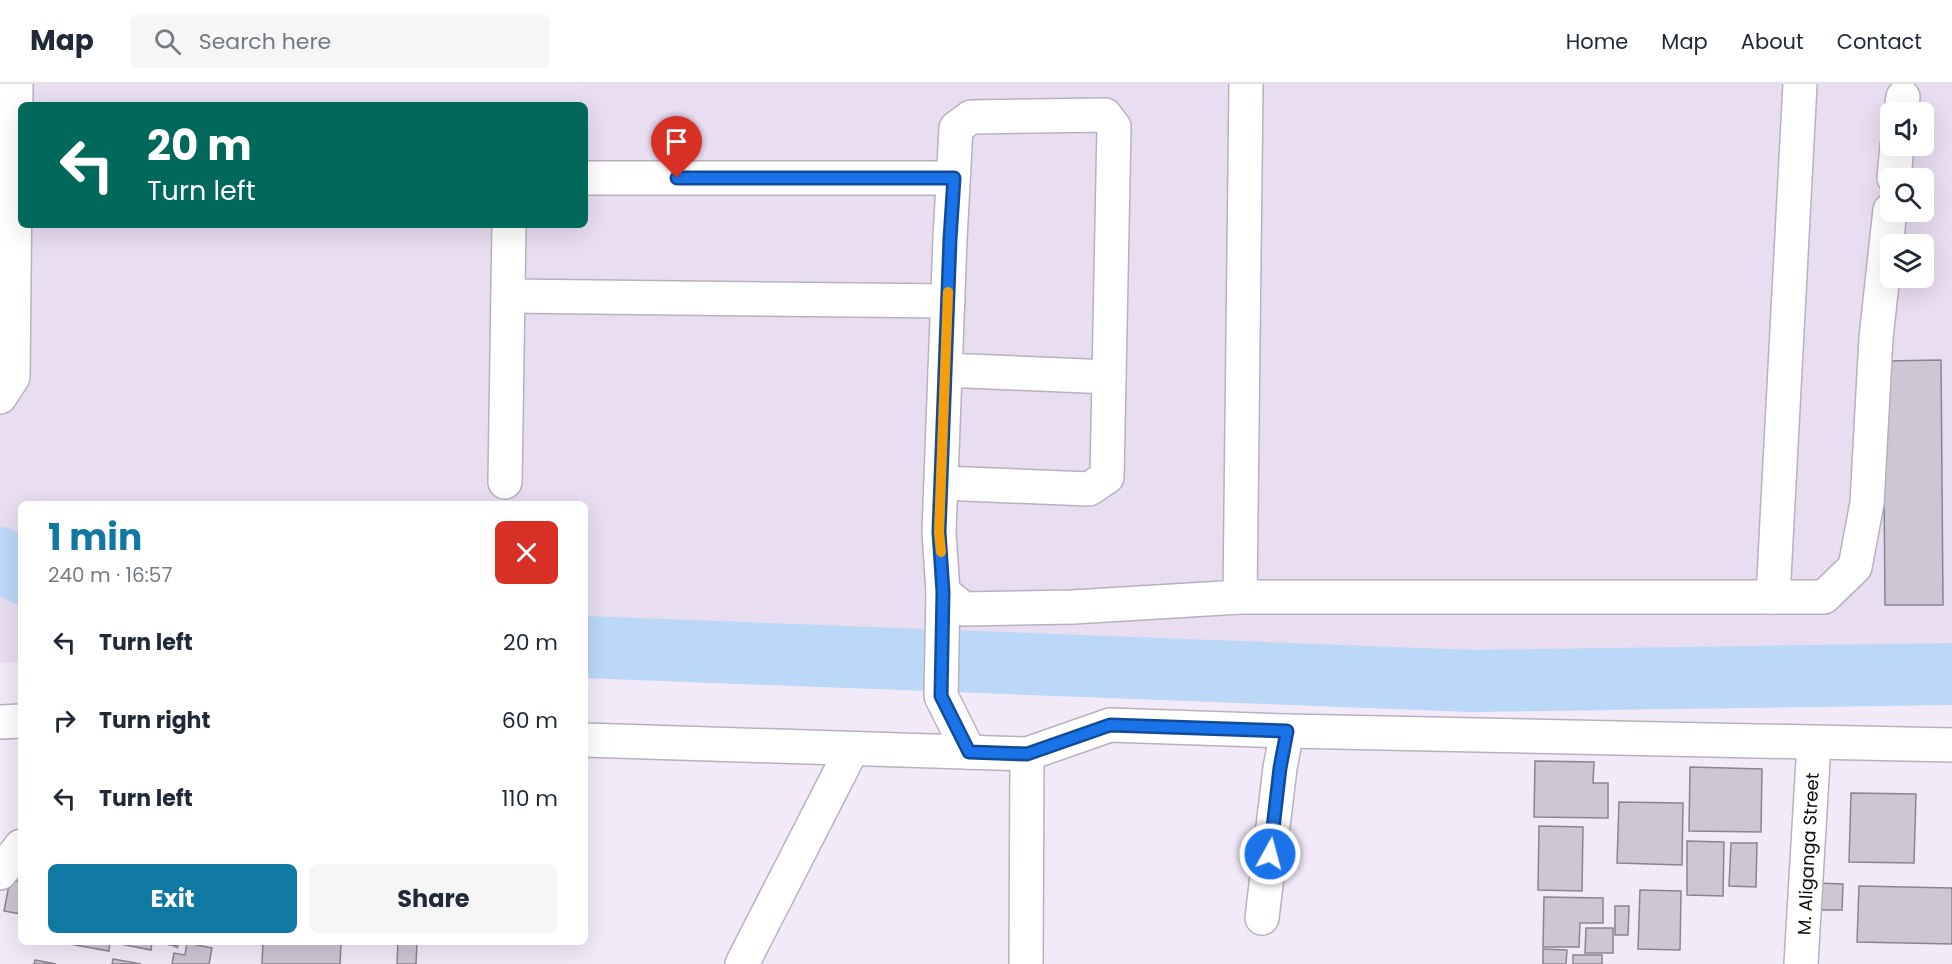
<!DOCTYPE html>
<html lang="en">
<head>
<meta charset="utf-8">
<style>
  body { margin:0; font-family:Poppins,sans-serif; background:#f6f6f7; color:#1f2937; height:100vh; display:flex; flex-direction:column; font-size:22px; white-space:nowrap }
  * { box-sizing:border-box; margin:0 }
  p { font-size:20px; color:#747a83 }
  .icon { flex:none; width:33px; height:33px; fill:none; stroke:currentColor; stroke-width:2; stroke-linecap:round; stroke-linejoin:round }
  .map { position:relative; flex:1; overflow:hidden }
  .panel { position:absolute; left:18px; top:417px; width:570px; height:444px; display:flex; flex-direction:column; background:#fff; border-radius:9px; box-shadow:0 6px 24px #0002 }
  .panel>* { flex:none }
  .hud { position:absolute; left:18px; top:18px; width:570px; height:126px; border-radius:9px; box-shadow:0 6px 24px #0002; background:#00695c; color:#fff; overflow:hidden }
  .fabs { position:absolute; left:1880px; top:18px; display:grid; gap:12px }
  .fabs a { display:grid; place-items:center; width:54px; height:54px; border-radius:9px; background:#fff; box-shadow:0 6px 24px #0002; font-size:30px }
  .pin { position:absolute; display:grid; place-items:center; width:51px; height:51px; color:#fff; margin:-62px -26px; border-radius:50% 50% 50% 0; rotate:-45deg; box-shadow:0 0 6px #0007 }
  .pin .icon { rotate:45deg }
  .me { position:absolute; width:66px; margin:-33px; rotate:7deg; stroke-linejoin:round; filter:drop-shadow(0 0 4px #0008) }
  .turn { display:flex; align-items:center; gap:21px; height:126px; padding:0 30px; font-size:27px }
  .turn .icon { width:78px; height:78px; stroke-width:2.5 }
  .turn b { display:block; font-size:42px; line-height:51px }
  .round { display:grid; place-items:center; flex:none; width:63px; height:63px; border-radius:9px; background:#f6f6f7 }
  .head { display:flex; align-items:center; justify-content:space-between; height:102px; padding:0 30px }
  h1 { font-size:36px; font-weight:700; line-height:45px; color:#0f78a3 }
  .cta { display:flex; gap:12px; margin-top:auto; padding:12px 30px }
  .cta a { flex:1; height:69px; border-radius:9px; background:#0f78a3; color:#fff; font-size:24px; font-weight:700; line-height:69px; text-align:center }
  .cta a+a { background:#f6f6f7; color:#1f2937 }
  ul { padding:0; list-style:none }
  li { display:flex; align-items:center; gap:18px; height:78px; padding:0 30px }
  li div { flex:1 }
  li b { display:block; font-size:22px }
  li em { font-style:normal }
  header { display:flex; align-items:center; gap:36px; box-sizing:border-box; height:84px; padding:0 30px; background:#fff; border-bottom:2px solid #e0e1e3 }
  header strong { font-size:28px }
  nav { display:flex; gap:33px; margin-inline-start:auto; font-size:21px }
  .search { width:420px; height:54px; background:#f6f6f7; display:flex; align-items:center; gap:15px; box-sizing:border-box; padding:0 21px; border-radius:9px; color:#747a83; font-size:22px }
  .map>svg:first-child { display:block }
  .built { fill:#e9ddf1; fill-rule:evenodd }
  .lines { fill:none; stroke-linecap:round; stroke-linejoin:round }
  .river { stroke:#bcd8f8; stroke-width:62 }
  .building { fill:#cdc6d4; stroke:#8a8491; stroke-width:1.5 }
  .minor-casing { stroke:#b8b1bd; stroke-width:36 }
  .path { stroke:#9a949e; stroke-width:4; stroke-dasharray:4.5 3; stroke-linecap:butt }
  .minor { stroke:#fff; stroke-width:33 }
  .route-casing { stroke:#114b97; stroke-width:15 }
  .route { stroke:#1a73e8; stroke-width:10 }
  .slow { stroke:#f59e0b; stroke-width:10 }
  .labels { text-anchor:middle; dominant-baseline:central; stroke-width:4.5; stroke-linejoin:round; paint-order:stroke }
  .street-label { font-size:18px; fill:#0f0c10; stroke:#fff }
</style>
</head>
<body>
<header>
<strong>Map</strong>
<div class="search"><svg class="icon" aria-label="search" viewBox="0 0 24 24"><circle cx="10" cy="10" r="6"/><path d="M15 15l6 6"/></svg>Search here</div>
<nav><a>Home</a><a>Map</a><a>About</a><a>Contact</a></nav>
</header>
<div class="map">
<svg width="1952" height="880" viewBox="0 0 1952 880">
  <rect width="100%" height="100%" fill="#f2eaf8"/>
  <path class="built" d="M0 0H1952V569L585 576V420H21V578L0 579ZM21 21H585V141H21ZM1890 28H1923V62H1890ZM1890 94H1923V128H1890ZM1890 160H1923V194H1890Z"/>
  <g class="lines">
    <g class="river">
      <path d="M0 474 21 489"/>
      <path d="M585 563 1472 597 1952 590"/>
    </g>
  </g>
  <g class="building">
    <path d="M1941 276 1943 521H1885L1883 277Z"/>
    <path d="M1535 677 1594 678 1593 699H1608V734L1534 733Z"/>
    <path d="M1690 683 1762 685 1761 748 1689 747Z"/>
    <path d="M1851 709 1916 710 1914 779 1849 778Z"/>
    <path d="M1619 718 1683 719 1682 781 1617 779Z"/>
    <path d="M1539 742 1583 743 1582 807 1538 806Z"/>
    <path d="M1687 757 1724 758 1723 812 1687 811Z"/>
    <path d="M1731 759H1757L1756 803 1729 802Z"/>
    <path d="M10 796 21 798V830L4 827Z"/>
    <path d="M1817 799 1843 800 1842 826H1816Z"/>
    <path d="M1859 802 1952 804V860L1857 858Z"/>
    <path d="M1640 806 1681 807 1680 866 1638 865Z"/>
    <path d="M1544 813 1603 814V839H1580L1579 863H1543Z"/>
    <path d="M1615 822H1629L1628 851H1615Z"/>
    <path d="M1586 844H1613V869H1585Z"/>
    <path d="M70 858H110L109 867 69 860Z"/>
    <path d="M121 858H152L151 866 120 860Z"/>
    <path d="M156 858H176L175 862Z"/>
    <path d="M263 858 341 859 340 880H262Z"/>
    <path d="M398 858H417L416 880H397Z"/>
    <path d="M187 859 212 864 209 880H172L174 869 185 871Z"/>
    <path d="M1543 865 1567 866 1566 880H1543Z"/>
    <rect x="1573" y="871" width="29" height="9"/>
    <path d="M113 875 141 880H112Z"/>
    <path d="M35 876 56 880H34Z"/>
  </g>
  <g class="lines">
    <g class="minor-casing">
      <g id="minor">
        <path d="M1901 28 1903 13"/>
        <path d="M585 94H953"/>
        <path d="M1894 94 1897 62"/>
        <path d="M508 212 948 217"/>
        <path d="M945 286 1109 293"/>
        <path d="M0 313 13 293 16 0"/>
        <path d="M505 398 509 141"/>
        <path d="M941 399 1089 405 1107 393 1114 43 1105 31 971 33 956 44 950 155 939 448 943 508 964 525 1073 523 1240 513H1824L1855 483 1867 419 1876 254 1890 126"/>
        <path d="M943 508 941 612 969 668"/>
        <path d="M1240 513 1246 0"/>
        <path d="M1773 513 1800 0"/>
        <path d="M0 638 21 637"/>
        <path d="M585 656 1027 670 1110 641 1287 647 1952 661"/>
        <path d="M0 789 21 762"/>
        <path d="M1262 834 1280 684 1287 647"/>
        <path d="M742 880 852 665"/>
        <path d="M1026 880 1027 670"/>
        <path d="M1801 880 1814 659"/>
      </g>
    </g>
    <path class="path" d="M176 864 178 858"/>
    <use href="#minor" class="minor"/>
  </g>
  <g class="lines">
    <g class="route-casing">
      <path id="route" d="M677 94H954L950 155 939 448 943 508 941 612 969 668 1027 670 1110 641 1287 647 1280 684 1270 770"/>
    </g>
    <use href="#route" class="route"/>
    <path class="slow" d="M941 468 939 448 948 208"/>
  </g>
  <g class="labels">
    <g class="street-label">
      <text transform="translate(1808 770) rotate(-87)">M. Aliganga Street</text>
    </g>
  </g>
</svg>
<div class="fabs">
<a><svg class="icon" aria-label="sound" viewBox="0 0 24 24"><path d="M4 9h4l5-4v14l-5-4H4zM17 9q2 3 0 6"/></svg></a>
<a><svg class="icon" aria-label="search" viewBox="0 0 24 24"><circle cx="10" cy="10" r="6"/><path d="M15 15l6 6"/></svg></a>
<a><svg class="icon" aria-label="layers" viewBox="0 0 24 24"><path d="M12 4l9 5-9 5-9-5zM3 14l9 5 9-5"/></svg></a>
</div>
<div class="pin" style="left:677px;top:94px;background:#d93025"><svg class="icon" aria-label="arrive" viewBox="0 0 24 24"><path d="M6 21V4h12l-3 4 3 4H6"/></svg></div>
<svg class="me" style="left:1270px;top:770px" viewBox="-20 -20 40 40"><circle r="17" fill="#1a73e8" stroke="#fff" stroke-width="3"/><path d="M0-11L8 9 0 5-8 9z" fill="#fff"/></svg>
<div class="hud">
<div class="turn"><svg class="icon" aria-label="left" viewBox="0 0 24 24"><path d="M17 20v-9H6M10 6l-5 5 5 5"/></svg><div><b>20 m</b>Turn left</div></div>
</div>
<section class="panel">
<div class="head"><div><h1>1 min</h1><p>240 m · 16:57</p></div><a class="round" style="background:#d93025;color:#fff"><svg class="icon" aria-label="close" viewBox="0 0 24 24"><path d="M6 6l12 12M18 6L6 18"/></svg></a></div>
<ul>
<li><svg class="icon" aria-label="left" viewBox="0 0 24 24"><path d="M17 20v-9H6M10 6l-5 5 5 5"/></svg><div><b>Turn left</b></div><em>20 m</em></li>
<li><svg class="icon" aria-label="right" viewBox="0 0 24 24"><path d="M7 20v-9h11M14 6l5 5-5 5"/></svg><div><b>Turn right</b></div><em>60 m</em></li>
<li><svg class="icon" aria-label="left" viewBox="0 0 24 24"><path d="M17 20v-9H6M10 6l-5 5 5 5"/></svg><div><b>Turn left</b></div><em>110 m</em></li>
</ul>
<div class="cta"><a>Exit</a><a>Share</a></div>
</section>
</div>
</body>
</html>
